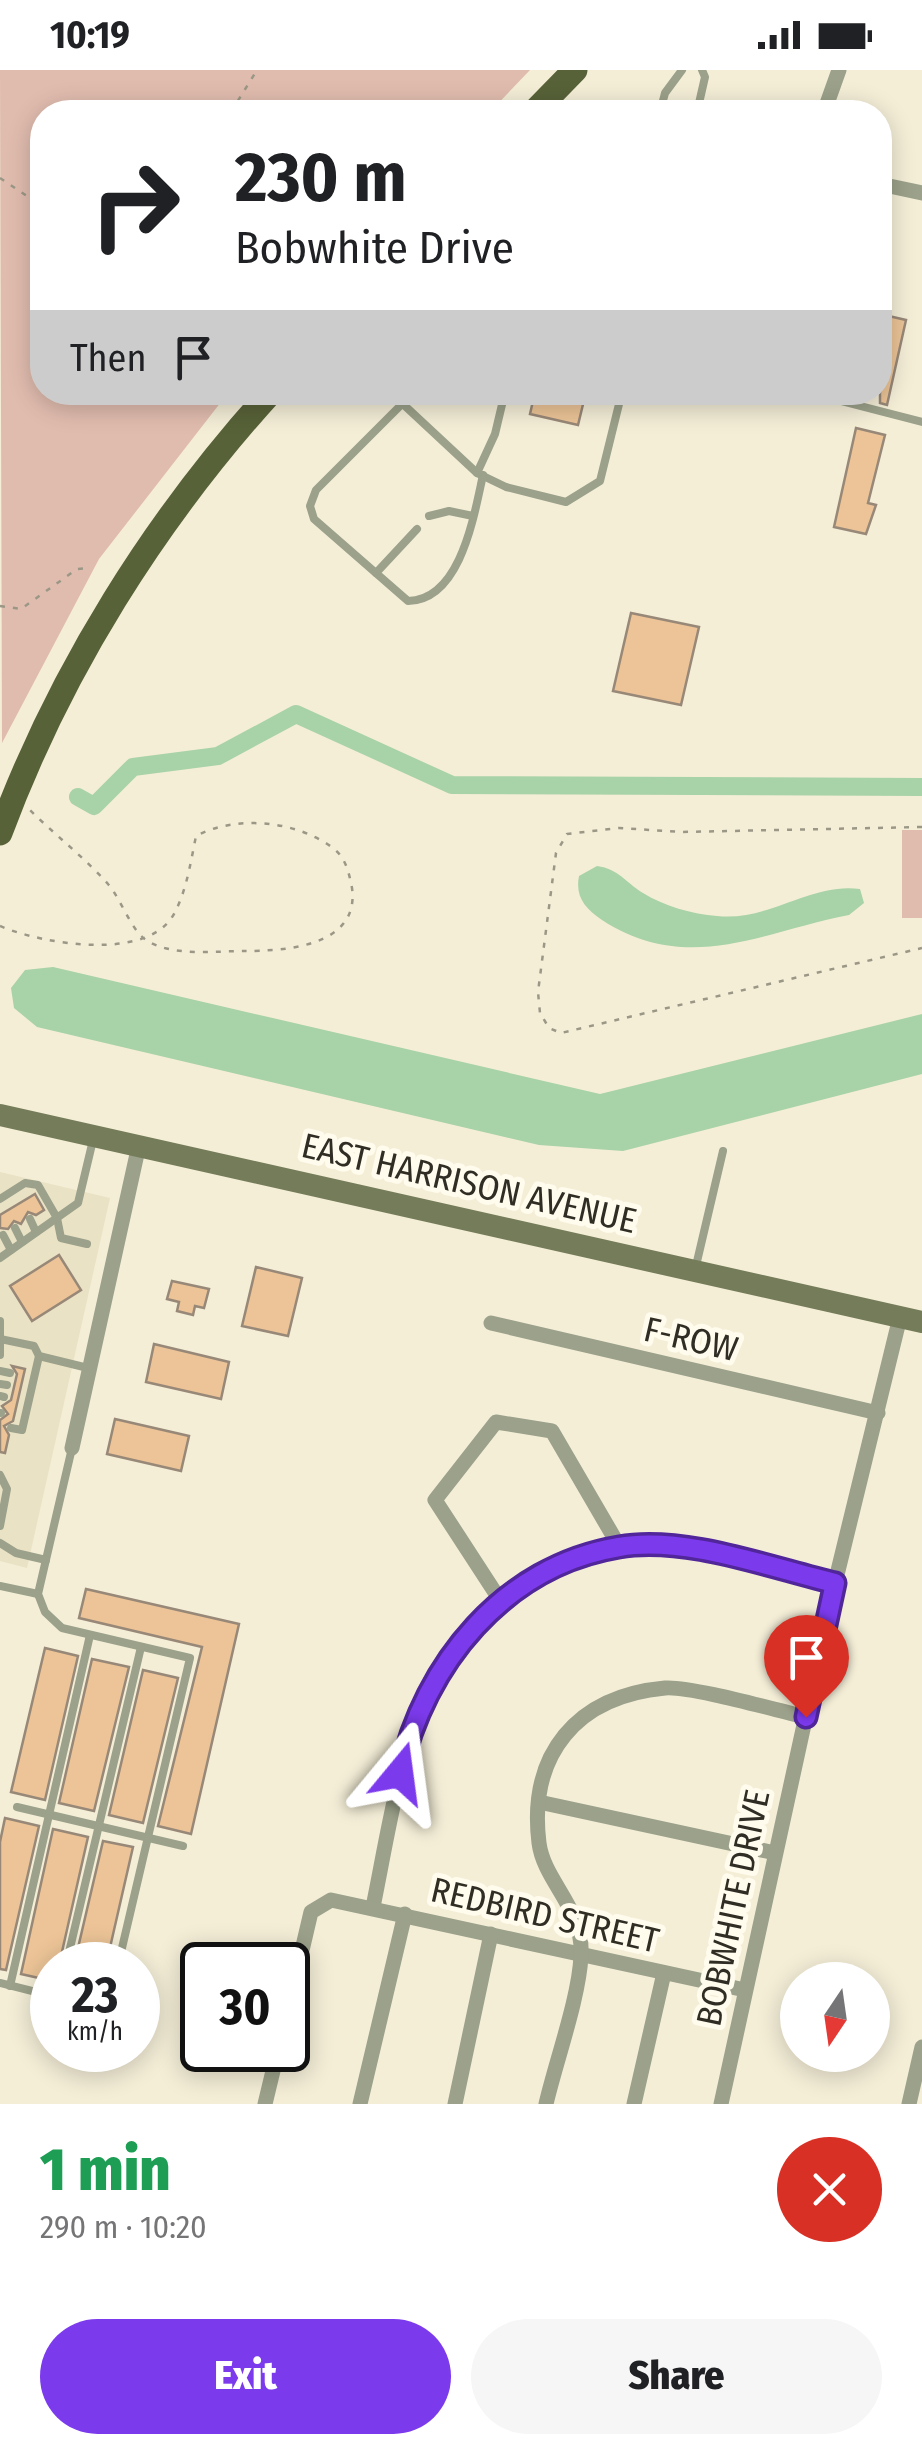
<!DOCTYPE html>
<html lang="en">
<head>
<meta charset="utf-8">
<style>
  body { margin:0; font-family:"Fira Sans Condensed",sans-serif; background:#f6f6f6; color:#202124; height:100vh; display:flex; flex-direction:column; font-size:38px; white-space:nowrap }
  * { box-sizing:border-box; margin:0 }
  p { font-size:32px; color:#757577 }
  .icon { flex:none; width:55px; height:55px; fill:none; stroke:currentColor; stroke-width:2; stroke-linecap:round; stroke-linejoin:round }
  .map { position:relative; height:2034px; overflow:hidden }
  .sheet { display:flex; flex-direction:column; background:#fff; flex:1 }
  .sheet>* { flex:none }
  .banner { position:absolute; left:30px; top:30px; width:862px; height:305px; border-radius:40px; box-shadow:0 5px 25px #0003; background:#fff; color:#202124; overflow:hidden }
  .needle { width:65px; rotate:193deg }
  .tools { position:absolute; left:780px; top:1892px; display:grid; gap:20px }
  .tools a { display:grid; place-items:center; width:110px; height:110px; border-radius:50%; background:#fff; box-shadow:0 5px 25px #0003; font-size:50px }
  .speed { position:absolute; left:30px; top:1872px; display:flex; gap:20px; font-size:50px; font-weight:700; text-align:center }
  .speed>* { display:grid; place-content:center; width:130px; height:130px; border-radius:50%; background:#fff; box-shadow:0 5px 25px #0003; line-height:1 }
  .speed small { font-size:25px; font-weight:400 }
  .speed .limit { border:5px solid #111; border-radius:15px; background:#fff; color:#111 }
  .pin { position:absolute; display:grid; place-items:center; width:85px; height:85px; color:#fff; margin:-102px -42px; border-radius:50% 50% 50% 0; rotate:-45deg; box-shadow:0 0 10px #0007 }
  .pin .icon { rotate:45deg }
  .me { position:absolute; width:110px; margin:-55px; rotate:16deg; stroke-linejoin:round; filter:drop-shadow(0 0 8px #0008) }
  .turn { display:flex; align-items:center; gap:35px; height:210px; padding:0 40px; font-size:45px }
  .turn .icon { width:130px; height:130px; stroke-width:2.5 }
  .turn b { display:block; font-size:70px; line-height:85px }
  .then { display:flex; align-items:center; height:95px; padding:0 40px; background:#0003; gap:20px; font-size:38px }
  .round { display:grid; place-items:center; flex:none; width:105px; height:105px; border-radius:52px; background:#f6f6f6 }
  .head { display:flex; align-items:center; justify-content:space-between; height:170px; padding:0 40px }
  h1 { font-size:60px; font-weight:800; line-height:75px; color:#1e9e55 }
  .primary-button { display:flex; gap:20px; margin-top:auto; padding:20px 40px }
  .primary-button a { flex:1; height:115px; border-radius:60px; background:#7c3aed; color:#fff; font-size:40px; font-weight:800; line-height:115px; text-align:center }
  .primary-button a+a { background:#f6f6f6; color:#202124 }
  .status { display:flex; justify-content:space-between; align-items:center; height:70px; padding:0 50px; background:#fff; direction:ltr }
  .status svg { height:28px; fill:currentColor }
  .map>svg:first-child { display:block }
  .built { fill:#eae2c5 }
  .green { fill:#e0bcae }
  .water { fill:#a8d2a7 }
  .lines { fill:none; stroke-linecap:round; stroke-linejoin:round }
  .canal { stroke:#a8d2a7; stroke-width:18 }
  .building { fill:#ecc497; stroke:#988878; stroke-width:2.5 }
  .path { stroke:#9b9786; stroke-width:2.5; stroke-dasharray:5 8; stroke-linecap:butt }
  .service { stroke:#9ba18a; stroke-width:8 }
  .minor { stroke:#9ba18a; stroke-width:15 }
  .secondary { stroke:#747c5a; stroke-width:22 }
  .primary { stroke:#586238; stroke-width:25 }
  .route-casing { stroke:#51269a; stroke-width:25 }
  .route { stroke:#7c3aed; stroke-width:18 }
  .labels { text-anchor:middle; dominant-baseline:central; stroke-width:10; stroke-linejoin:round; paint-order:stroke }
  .street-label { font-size:35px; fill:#2f2d24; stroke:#fffbed }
</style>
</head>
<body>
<div class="status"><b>10:19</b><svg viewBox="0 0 49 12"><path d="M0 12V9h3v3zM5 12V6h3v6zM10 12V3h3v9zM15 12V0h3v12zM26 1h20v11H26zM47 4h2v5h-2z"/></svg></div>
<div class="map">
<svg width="922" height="2034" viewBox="0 0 922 2034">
  <rect width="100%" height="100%" fill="#f4eed7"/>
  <path class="built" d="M0 1102 110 1128 27 1498 0 1491Z"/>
  <g class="green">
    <path d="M0 0H530L490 42H42V322L228 323 99 489 2 673Z"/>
    <rect x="902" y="760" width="20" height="88"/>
  </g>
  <g class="water">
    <path d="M597 796C619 799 625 812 643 823 664 836 692 844 717 846 768 852 811 812 860 819L864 833 849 845C764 861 688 906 602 850 585 838 575 827 579 806Z"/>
    <path d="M53 897 600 1024 922 944V1004L623 1081 539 1075 37 957 14 938 11 918 25 900Z"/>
  </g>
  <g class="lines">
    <path class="canal" d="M78 727 94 736 133 697 218 686 296 644 452 715 922 717"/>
  </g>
  <g class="building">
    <path d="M880 244 906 250 887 335 880 333Z"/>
    <path d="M535 322H586L578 355 530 344Z"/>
    <path d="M856 358 885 365 868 433 876 435 866 464 834 457Z"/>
    <path d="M631 543 699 557 681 635 613 621Z"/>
    <path d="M35 1124 44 1140 36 1145 28 1142 21 1154 14 1151 8 1159 0 1158V1145Z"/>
    <path d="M59 1185 81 1220 32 1251 10 1216Z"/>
    <path d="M256 1197 302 1208 288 1266 242 1256Z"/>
    <path d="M172 1211 209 1219 204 1238 195 1236 193 1245 177 1241 179 1232 167 1229Z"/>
    <path d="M154 1274 229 1292 221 1329 146 1312Z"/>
    <path d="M12 1296 25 1299 13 1351 4 1356 9 1365 5 1383 0 1382V1350L8 1344 2 1336 11 1330 17 1304Z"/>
    <path d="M115 1349 189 1366 181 1401 107 1384Z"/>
    <path d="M86 1519 239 1554 191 1764 158 1756 202 1577 79 1548Z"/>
    <path d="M45 1578 78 1586 45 1730 11 1722Z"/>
    <path d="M92 1589 129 1597 94 1741 59 1733Z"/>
    <path d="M143 1600 178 1608 143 1753 109 1745Z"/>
    <path d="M5 1748 39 1756 6 1900 0 1899V1772Z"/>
    <path d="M53 1759 88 1767 59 1895H52V1911L21 1904Z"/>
    <path d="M103 1771 133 1777 106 1895H74Z"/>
  </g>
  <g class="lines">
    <g class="path">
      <path d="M231 42 257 0"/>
      <path d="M0 108 42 136"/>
      <path d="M0 536 21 539 77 499 88 498"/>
      <path d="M922 757 682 762 619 758 567 764 556 783 538 922 540 943 549 958 561 963 922 878"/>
      <path d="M0 856C42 874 150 893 175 842 187 819 191 790 196 766 235 745 296 750 333 778 346 788 349 803 352 818 360 877 284 881 244 881 215 881 172 887 146 870 131 860 121 829 108 814 85 788 55 765 30 740"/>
    </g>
    <g class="service">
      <path d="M660 42 665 23 682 0"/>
      <path d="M697 42 705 7 702 0"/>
      <path d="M390 322 477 403 506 417 566 432 600 411 622 322"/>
      <path d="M806 322 922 352"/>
      <path d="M402 334 316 420 310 436 314 449 408 531C461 530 474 445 483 405"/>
      <path d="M477 403 495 364 505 322"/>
      <path d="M429 446 449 441 473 446"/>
      <path d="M376 503 417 459"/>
      <path d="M0 1129 25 1113 38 1115 57 1148 61 1168 87 1174"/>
      <path d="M30 1149 36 1162"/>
      <path d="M15 1158 22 1172"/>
      <path d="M3 1165 11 1180"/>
      <path d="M0 1188 78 1133 93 1070"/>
      <path d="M695 1200 723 1081"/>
      <path d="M0 1251V1285"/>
      <path d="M0 1269 34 1276 39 1286 88 1298"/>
      <path d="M0 1301 10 1303"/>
      <path d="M0 1314 7 1315"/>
      <path d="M0 1326 4 1327"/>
      <path d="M0 1343H1"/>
      <path d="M11 1358 22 1360 39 1286"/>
      <path d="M72 1378 38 1524 45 1542 62 1558 190 1588 118 1895"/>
      <path d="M0 1405 7 1419 0 1456"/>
      <path d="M0 1473 16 1483 46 1490"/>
      <path d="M0 1516 38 1524"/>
      <path d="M17 1737 183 1776"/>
      <path d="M66 1895 141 1577"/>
      <path d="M0 1913 52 1926"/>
      <path d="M10 1916 90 1565"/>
    </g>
    <g class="minor">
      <path d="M824 42 839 0"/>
      <path d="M880 114 922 123"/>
      <path d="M491 1253 878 1343"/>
      <path d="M72 1378 139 1075"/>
      <path d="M500 1530 435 1430 496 1352 552 1361 619 1476"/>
      <path d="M539 1732 775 1783"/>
      <path d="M373 1837C399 1710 410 1580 534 1510 559 1496 591 1481 619 1476 684 1465 771 1497 835 1513"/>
      <path d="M288 1940 311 1842 331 1830 745 1920"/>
      <path d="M265 2034 278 1980"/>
      <path d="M360 2034 405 1844"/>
      <path d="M455 2034 491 1864"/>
      <path d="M546 2034C556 1991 579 1928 581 1886 584 1838 544 1812 539 1773 528 1684 577 1626 665 1618 691 1616 775 1640 806 1647"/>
      <path d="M634 2034 664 1903"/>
      <path d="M721 2034 835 1513 900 1247"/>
      <path d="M909 2034 922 1977"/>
    </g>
    <path class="secondary" d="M0 1045 922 1252"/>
    <g class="primary">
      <path d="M534 42 575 0"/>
      <path d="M0 763C60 601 155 450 271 322"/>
    </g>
  </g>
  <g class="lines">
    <g class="route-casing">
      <path id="route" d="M400 1703C424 1594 504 1496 619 1477 684 1465 771 1498 835 1513L806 1647"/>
    </g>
    <use href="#route" class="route"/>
  </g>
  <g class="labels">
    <g class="street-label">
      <text transform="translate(469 1113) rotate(13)">EAST HARRISON AVENUE</text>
      <text transform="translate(691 1269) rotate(13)">F-ROW</text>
      <text transform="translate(733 1838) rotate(-78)">BOBWHITE DRIVE</text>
      <text transform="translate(545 1845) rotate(13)">REDBIRD STREET</text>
    </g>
  </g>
</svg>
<div class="tools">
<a><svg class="needle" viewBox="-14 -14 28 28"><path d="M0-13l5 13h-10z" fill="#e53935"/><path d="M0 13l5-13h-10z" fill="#757577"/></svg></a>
</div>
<div class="speed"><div>23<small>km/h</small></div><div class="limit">30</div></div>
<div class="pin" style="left:806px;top:1647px;background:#d93025"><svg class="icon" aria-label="arrive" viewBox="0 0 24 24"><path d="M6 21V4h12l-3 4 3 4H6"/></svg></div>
<svg class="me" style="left:400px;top:1703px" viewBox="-20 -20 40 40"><path d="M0-17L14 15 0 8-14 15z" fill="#7c3aed" stroke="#fff" stroke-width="4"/></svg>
<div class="banner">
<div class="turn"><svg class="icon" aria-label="right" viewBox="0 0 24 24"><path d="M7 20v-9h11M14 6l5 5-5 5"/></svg><div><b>230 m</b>Bobwhite Drive</div></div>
<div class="then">Then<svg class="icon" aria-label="arrive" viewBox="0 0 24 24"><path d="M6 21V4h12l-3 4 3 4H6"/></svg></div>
</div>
</div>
<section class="sheet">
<div class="head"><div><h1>1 min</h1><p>290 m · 10:20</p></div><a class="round" style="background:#d93025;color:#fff"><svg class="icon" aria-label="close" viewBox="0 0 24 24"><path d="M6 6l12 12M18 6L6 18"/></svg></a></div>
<div class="primary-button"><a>Exit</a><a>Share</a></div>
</section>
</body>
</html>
